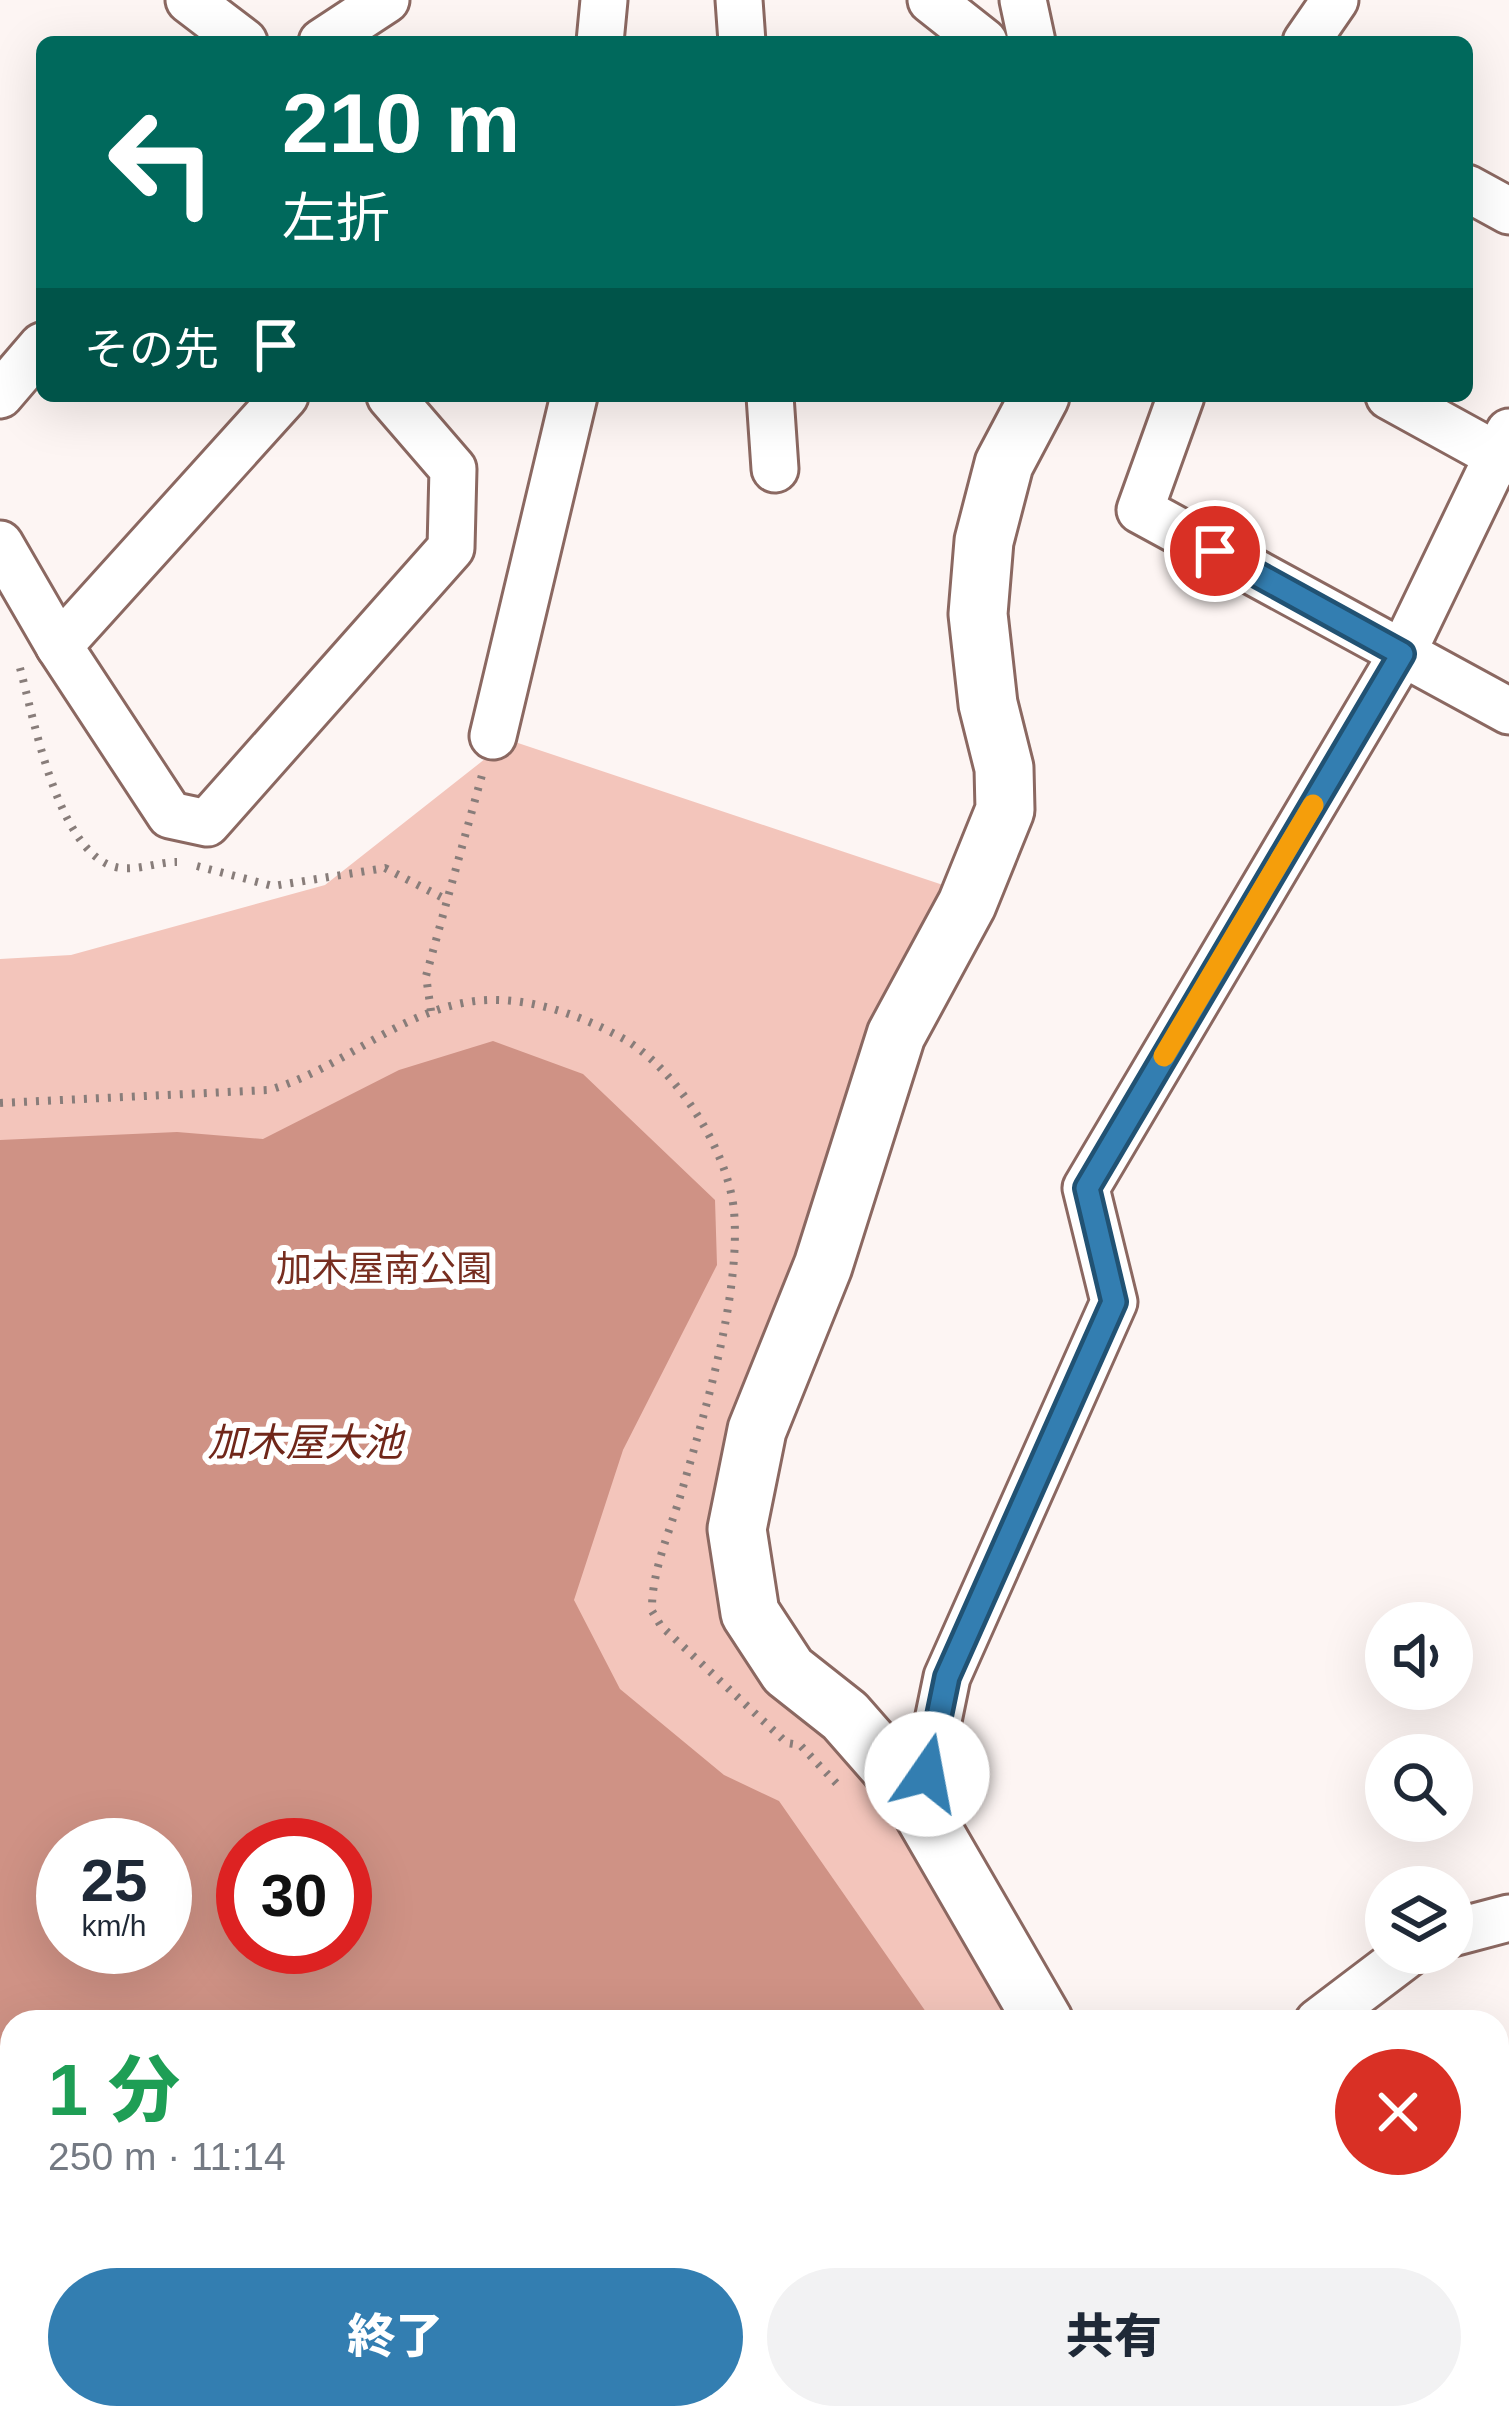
<!DOCTYPE html>
<html lang="ja">
<head>
<meta charset="utf-8">
<style>
  body { margin:0; font-family:Arial,"Noto Sans JP",sans-serif; background:#f2f2f3; color:#1f2937; height:100vh; display:flex; flex-direction:column; font-size:45px; white-space:nowrap }
  * { box-sizing:border-box; margin:0 }
  p { font-size:39px; color:#747a83 }
  .icon { flex:none; width:66px; height:66px; fill:none; stroke:currentColor; stroke-width:2; stroke-linecap:round; stroke-linejoin:round }
  .map { position:relative; flex:1; overflow:hidden }
  .drawer { position:absolute; left:0px; top:2010px; width:1509px; height:420px; display:flex; flex-direction:column; background:#fff; border-radius:36px 36px 0 0; box-shadow:0 12px 48px #0002 }
  .drawer>* { flex:none }
  .hud { position:absolute; left:36px; top:36px; width:1437px; height:366px; border-radius:18px; box-shadow:0 12px 48px #0002; background:#00695c; color:#fff; overflow:hidden }
  .controls { position:absolute; left:1365px; top:1602px; display:grid; gap:24px }
  .controls a { display:grid; place-items:center; width:108px; height:108px; border-radius:50%; background:#fff; box-shadow:0 12px 48px #0002; font-size:60px }
  .speed { position:absolute; left:36px; top:1818px; display:flex; gap:24px; font-size:60px; font-weight:700; text-align:center }
  .speed>* { display:grid; place-content:center; width:156px; height:156px; border-radius:50%; background:#fff; box-shadow:0 12px 48px #0002; line-height:1 }
  .speed small { font-size:30px; font-weight:400 }
  .speed .limit { border:18px solid #d22; background:#fff; color:#111 }
  .pin { position:absolute; display:grid; place-items:center; width:102px; height:102px; color:#fff; margin:-51px; border:6px solid #fff; border-radius:50%; box-shadow:0 3px 12px #0007 }
  .me { position:absolute; width:132px; margin:-66px; rotate:12deg; stroke-linejoin:round; filter:drop-shadow(0 0 9px #0008) }
  .turn { display:flex; align-items:center; gap:42px; height:252px; padding:0 48px; font-size:54px }
  .turn .icon { width:156px; height:156px; stroke-width:2.5 }
  .turn b { display:block; font-size:84px; line-height:102px }
  .then { display:flex; align-items:center; height:114px; padding:0 48px; background:#0003; gap:24px; font-size:45px }
  .round { display:grid; place-items:center; flex:none; width:126px; height:126px; border-radius:63px; background:#f2f2f3 }
  .head { display:flex; align-items:center; justify-content:space-between; height:204px; padding:0 48px }
  h1 { font-size:72px; font-weight:800; line-height:90px; color:#1e9e55 }
  .action { display:flex; gap:24px; margin-top:auto; padding:24px 48px }
  .action a { flex:1; height:138px; border-radius:72px; background:#337eb1; color:#fff; font-size:48px; font-weight:800; line-height:138px; text-align:center }
  .action a+a { background:#f2f2f3; color:#1f2937 }
  .map>svg:first-child { display:block }
  .green { fill:#f3c5bb; fill-rule:evenodd }
  .water { fill:#cf9285; fill-rule:evenodd }
  .lines { fill:none; stroke-linecap:round; stroke-linejoin:round }
  .stream { stroke:#cf9285; stroke-width:12 }
  .minor-casing { stroke:#8b6861; stroke-width:51 }
  .tertiary-casing { stroke:#8b6861; stroke-width:63 }
  .path { stroke:#887d7a; stroke-width:8; stroke-dasharray:3 9; stroke-linecap:butt }
  .minor { stroke:#fff; stroke-width:45 }
  .tertiary { stroke:#fff; stroke-width:57 }
  .route-casing { stroke:#215273; stroke-width:30 }
  .route { stroke:#337eb1; stroke-width:21 }
  .slow { stroke:#f59e0b; stroke-width:21 }
  .labels { text-anchor:middle; dominant-baseline:central; stroke-width:12; stroke-linejoin:round; paint-order:stroke }
  .park-label { font-size:36px; fill:#772e20; stroke:#fff }
  .water-label { font-size:39px; font-style:italic; fill:#70271a; stroke:#fff }
</style>
</head>
<body>
<div class="map">
<svg width="1509" height="2430" viewBox="0 0 1509 2430">
  <rect width="100%" height="100%" fill="#fdf5f3"/>
  <g class="green">
    <path d="M509 740 946 886 719 1520 1026 2022H12V2254L0 2250V959L71 955 325 885ZM63 1845H165V1947H63ZM243 1845H345V1947H243Z"/>
    <path d="M507 2418H705C644 2430 569 2430 507 2418Z"/>
  </g>
  <path class="water" d="M493 1041 583 1074 715 1200 717 1265 623 1450 574 1600 620 1689 724 1775 779 1801 933 2022H12V2197L0 2192V1140L177 1132 263 1139 399 1070ZM63 1845H165V1947H63ZM243 1845H345V1947H243Z"/>
  <g class="lines">
    <g class="stream">
      <path d="M0 2354 12 2357"/>
      <path d="M269 2418 320 2430"/>
      <path d="M366 2418V2430"/>
    </g>
    <g class="minor-casing">
      <g id="minor">
        <path d="M189 0 244 42"/>
        <path d="M739 0 742 42"/>
        <path d="M931 0 984 42"/>
        <path d="M1023 0 1032 42"/>
        <path d="M322 42 386 0"/>
        <path d="M600 42 604 0"/>
        <path d="M1306 42 1335 0"/>
        <path d="M1467 188 1509 211"/>
        <path d="M0 395 42 346"/>
        <path d="M770 396 775 469"/>
        <path d="M1181 396 1140 510 1509 711"/>
        <path d="M1389 396 1509 462"/>
        <path d="M0 544 59 646 170 815 207 823 451 548 453 469 390 396"/>
        <path d="M59 646 285 396"/>
        <path d="M493 736 574 396"/>
        <path d="M909 1789 927 1774 947 1677 1114 1302 1086 1188 1402 654 1509 432"/>
        <path d="M1452 1933 1509 1918"/>
        <path d="M1318 2022 1409 1953"/>
      </g>
    </g>
    <g class="tertiary-casing">
      <g id="tertiary">
        <path d="M1040 396 1004 464 984 541 978 614 988 704 1004 768 1005 810 967 904 896 1035 823 1266 757 1430 737 1529 750 1613 788 1671 845 1716 909 1789 1044 2022"/>
        <path d="M755 2430 770 2418"/>
      </g>
    </g>
    <g class="path">
      <path d="M20 668C34 719 57 847 112 866 132 873 156 862 177 862"/>
      <path d="M197 866 273 886 385 868 447 900"/>
      <path d="M431 1011 426 976 482 775"/>
      <path d="M0 1103 269 1090C339 1070 396 1014 468 1002 521 993 579 1014 624 1039 676 1069 728 1150 734 1211 741 1293 706 1408 683 1487 672 1526 651 1571 652 1611L661 1626 787 1743 800 1745 837 1784"/>
      <path d="M0 2289 12 2293"/>
      <path d="M439 2418 488 2430"/>
      <path d="M0 2420 20 2430"/>
      <path d="M599 2430 618 2418"/>
    </g>
    <use href="#minor" class="minor"/>
    <use href="#tertiary" class="tertiary"/>
  </g>
  <g class="lines">
    <g class="route-casing">
      <path id="route" d="M927 1774 947 1677 1114 1302 1087 1188 1402 654 1215 551"/>
    </g>
    <use href="#route" class="route"/>
    <path class="slow" d="M1164 1056 1313 805"/>
  </g>
  <g class="labels">
    <g class="park-label">
      <text x="384" y="1268">加木屋南公園</text>
    </g>
    <g class="water-label">
      <text x="305" y="1442">加木屋大池</text>
    </g>
  </g>
</svg>
<div class="controls">
<a><svg class="icon" aria-label="sound" viewBox="0 0 24 24"><path d="M4 9h4l5-4v14l-5-4H4zM17 9q2 3 0 6"/></svg></a>
<a><svg class="icon" aria-label="search" viewBox="0 0 24 24"><circle cx="10" cy="10" r="6"/><path d="M15 15l6 6"/></svg></a>
<a><svg class="icon" aria-label="layers" viewBox="0 0 24 24"><path d="M12 4l9 5-9 5-9-5zM3 14l9 5 9-5"/></svg></a>
</div>
<div class="speed"><div>25<small>km/h</small></div><div class="limit">30</div></div>
<div class="pin" style="left:1215px;top:551px;background:#d93025"><svg class="icon" aria-label="arrive" viewBox="0 0 24 24"><path d="M6 21V4h12l-3 4 3 4H6"/></svg></div>
<svg class="me" style="left:927px;top:1774px" viewBox="-20 -20 40 40"><circle r="19" fill="#fff"/><path d="M0-13L10 11 0 6-10 11z" fill="#337eb1"/></svg>
<div class="hud">
<div class="turn"><svg class="icon" aria-label="left" viewBox="0 0 24 24"><path d="M17 20v-9H6M10 6l-5 5 5 5"/></svg><div><b>210 m</b>左折</div></div>
<div class="then">その先<svg class="icon" aria-label="arrive" viewBox="0 0 24 24"><path d="M6 21V4h12l-3 4 3 4H6"/></svg></div>
</div>
<section class="drawer">
<div class="head"><div><h1>1 分</h1><p>250 m · 11:14</p></div><a class="round" style="background:#d93025;color:#fff"><svg class="icon" aria-label="close" viewBox="0 0 24 24"><path d="M6 6l12 12M18 6L6 18"/></svg></a></div>
<div class="action"><a>終了</a><a>共有</a></div>
</section>
</div>
</body>
</html>
